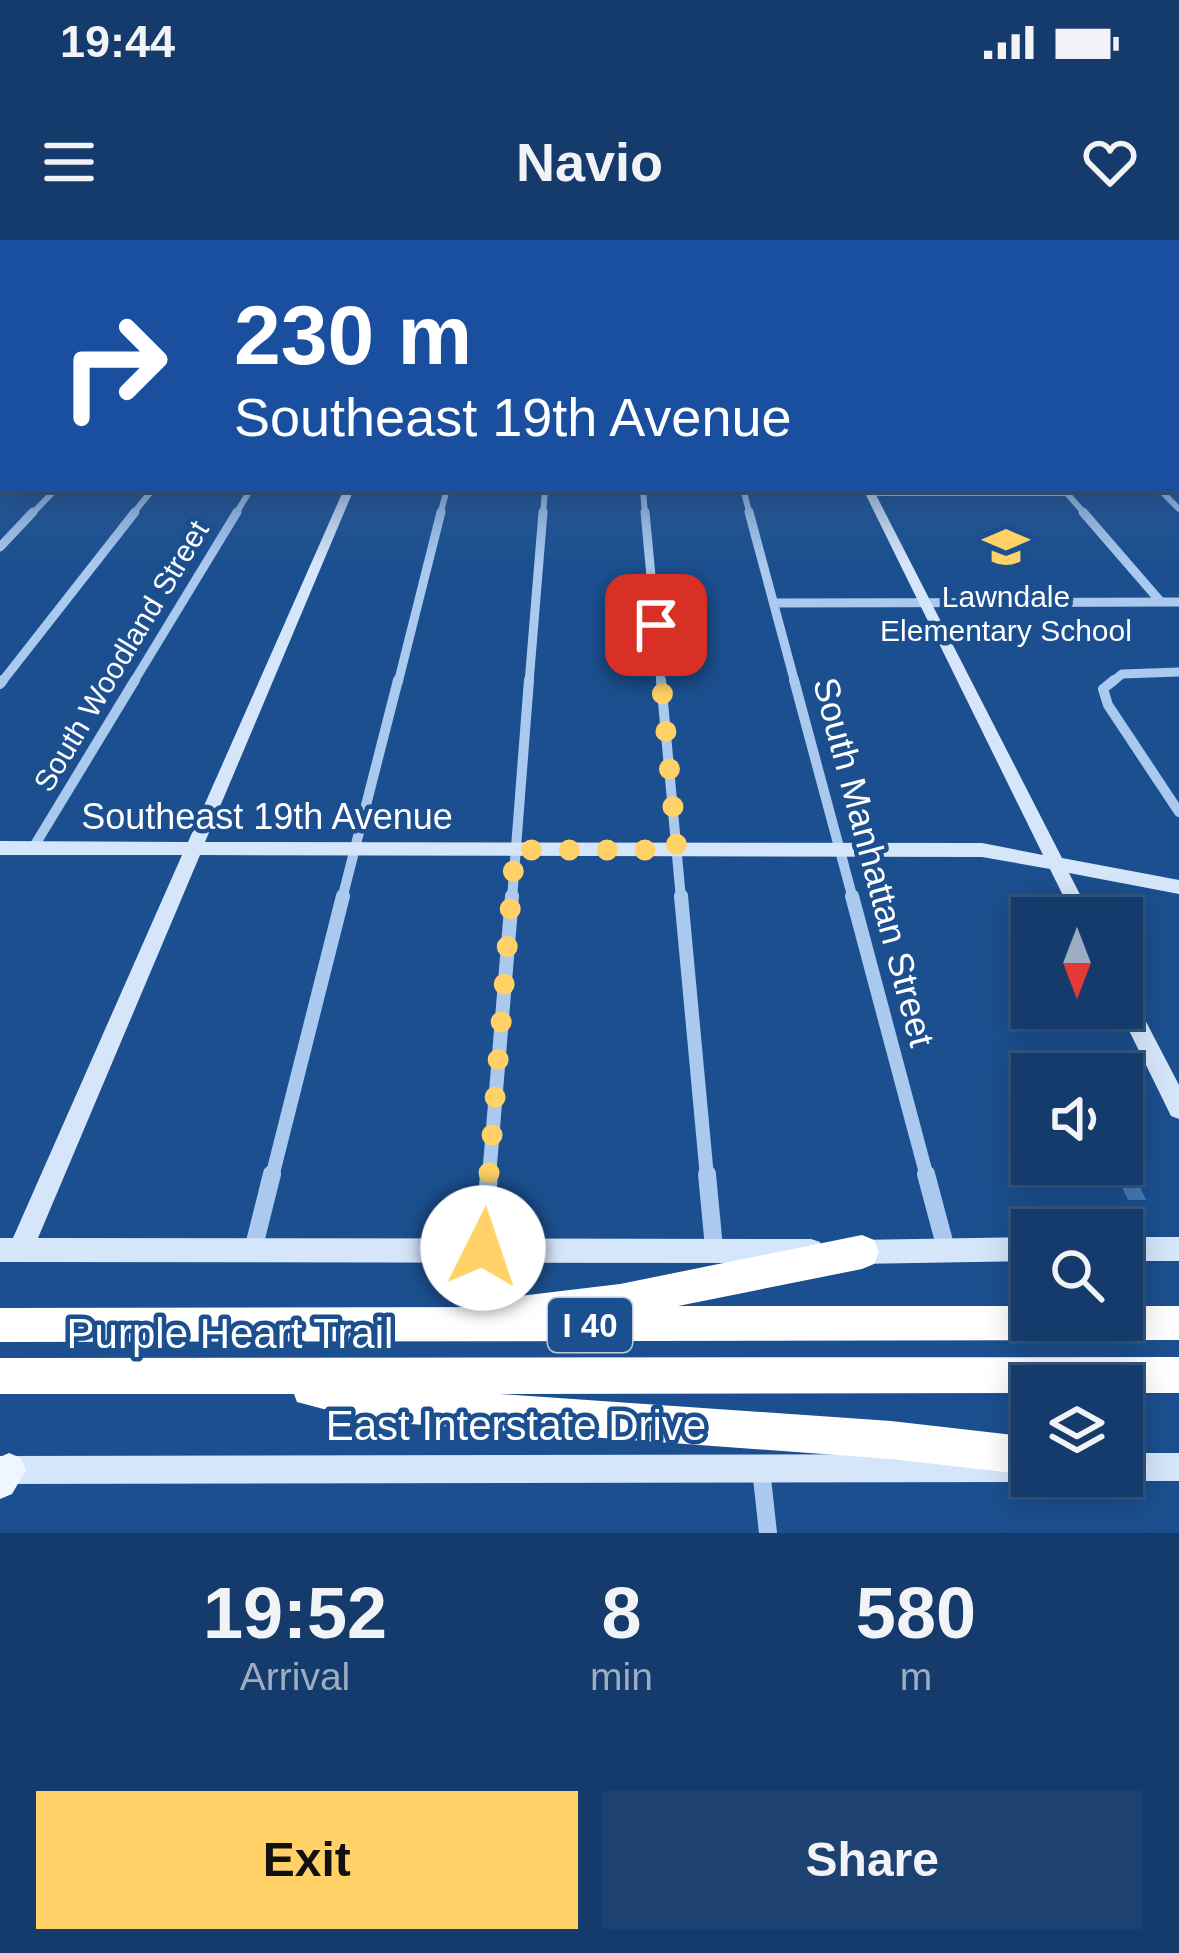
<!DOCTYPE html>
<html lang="en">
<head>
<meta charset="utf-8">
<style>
  body { margin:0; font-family:Arial,sans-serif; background:#1d4271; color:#f1f3f6; height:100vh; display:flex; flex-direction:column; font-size:45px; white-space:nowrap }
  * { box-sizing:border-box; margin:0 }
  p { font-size:39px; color:#9dadc1 }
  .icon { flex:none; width:66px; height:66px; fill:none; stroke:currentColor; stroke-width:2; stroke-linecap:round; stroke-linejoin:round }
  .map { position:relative; height:1293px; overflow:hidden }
  .side { display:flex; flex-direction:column; background:#143b6b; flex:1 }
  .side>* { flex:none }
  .banner { position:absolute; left:0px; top:0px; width:1179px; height:252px; box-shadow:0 6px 30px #0003,0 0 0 3px #33557e; background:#1a4fa0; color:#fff; overflow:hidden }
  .needle { width:78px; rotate:180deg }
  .fabs { position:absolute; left:1011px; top:657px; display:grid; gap:24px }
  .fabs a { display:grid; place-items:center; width:132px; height:132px; border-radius:0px; background:#143b6b; box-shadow:0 6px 30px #0003,0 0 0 3px #33557e; font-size:60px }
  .pin { position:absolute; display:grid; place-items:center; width:102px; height:102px; color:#fff; margin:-51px; border-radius:24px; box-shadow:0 6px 18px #0006 }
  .me { position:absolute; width:132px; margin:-66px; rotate:4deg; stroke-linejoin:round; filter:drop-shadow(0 0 9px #0008) }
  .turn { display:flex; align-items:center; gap:42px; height:252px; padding:0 36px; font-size:54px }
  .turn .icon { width:156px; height:156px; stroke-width:2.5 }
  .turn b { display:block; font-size:84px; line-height:102px }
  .eta { display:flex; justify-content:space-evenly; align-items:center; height:204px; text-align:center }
  .eta b { font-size:72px; font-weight:800; line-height:84px }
  .primary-button { display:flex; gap:24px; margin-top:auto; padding:24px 36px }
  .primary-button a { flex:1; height:138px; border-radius:0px; background:#ffd166; color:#111; font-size:48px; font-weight:800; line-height:138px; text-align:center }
  .primary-button a+a { background:#1d4271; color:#f1f3f6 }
  .status { display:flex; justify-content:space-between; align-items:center; height:84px; padding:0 60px; background:#143b6b; direction:ltr }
  .status svg { height:33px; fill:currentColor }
  header { display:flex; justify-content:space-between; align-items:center; height:156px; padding:0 36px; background:#143b6b; font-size:54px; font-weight:800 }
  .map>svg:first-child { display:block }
  .building { fill:#4478b7 }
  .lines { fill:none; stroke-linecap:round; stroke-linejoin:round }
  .street-far4 { stroke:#a9c9ee; stroke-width:6 }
  .street-far3 { stroke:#a9c9ee; stroke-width:9 }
  .street-far2 { stroke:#a9c9ee; stroke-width:10 }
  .street-far1 { stroke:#a9c9ee; stroke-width:14 }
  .street { stroke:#a9c9ee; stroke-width:18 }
  .secondary { fill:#d6e6fa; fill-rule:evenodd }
  .primary { fill:#f0f6ff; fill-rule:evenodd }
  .highway { fill:#fff; fill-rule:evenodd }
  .route { stroke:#ffd166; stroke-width:21; stroke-dasharray:0 37.8 }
  .labels { text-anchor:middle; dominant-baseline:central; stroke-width:9; stroke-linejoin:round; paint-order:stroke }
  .far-poi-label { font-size:30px; fill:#fff; stroke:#1b4f8f }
  .far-street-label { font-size:30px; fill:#fff; stroke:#1b4f8f }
  .shield { fill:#1b4f8f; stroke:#bbcadd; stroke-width:3 }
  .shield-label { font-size:33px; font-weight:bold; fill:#fff }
  .street-label { font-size:36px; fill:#fff; stroke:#1b4f8f }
  .near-street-label { font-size:42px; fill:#fff; stroke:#1b4f8f }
</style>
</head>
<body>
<div class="status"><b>19:44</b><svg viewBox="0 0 49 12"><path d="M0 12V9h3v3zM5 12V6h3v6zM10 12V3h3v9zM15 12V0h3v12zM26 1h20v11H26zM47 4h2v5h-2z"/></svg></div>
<header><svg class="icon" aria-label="menu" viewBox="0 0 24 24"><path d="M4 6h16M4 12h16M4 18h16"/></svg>Navio<svg class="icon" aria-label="heart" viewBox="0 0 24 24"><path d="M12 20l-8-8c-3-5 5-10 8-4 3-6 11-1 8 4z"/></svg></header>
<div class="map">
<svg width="1179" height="1293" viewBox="0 0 1179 1293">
  <rect width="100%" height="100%" fill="#1b4f8f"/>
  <path class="building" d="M1122 908 1146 960H1128L1111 924H1122Z"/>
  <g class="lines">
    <g class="street-far4">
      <path d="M643 249 645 275"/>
      <path d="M743 249 750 275"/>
      <path d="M1063 249 1086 275"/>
      <path d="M1159 249 1179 269"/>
      <path d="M870 253H1067"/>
      <path d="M31 275 56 249"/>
      <path d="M132 275 153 249"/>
      <path d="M235 275 251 249"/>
      <path d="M440 275 447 249"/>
      <path d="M543 275 545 249"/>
    </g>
    <g class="street-far3">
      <path d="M645 272 661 443"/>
      <path d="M749 272 795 443"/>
      <path d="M1083 272 1160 361"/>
      <path d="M0 307 33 272"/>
      <path d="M774 363 1179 362"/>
      <path d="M1 443 135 272"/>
      <path d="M133 443 237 272"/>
      <path d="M398 443 441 272"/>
      <path d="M529 443 543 272"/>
      <path d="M1111 443 1122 434 1179 432"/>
    </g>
    <g class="street-far2">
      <path d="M661 440 681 659"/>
      <path d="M794 440 853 659"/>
      <path d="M1114 440 1103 449 1108 465 1179 572"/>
      <path d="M0 444 3 440"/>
      <path d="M33 608 135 440"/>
      <path d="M342 659 398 440"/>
      <path d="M512 659 529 440"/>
    </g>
    <g class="street-far1">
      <path d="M681 656 707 937"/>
      <path d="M852 656 927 937"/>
      <path d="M272 937 343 656"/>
      <path d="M489 937 512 656"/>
    </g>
    <g class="street">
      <path d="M707 934 714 1008"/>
      <path d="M926 934 946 1009"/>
      <path d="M483 1008 489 934"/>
      <path d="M253 1010 272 934"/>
      <path d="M761 1229 768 1293"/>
    </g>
    <g class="secondary">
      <path d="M3 205V213L0 214V206Z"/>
      <rect x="1176" y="206" width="3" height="6"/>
      <path d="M344 249H354L205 602 982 603 1043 615 863 249H873L1062 618 1179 640V654L1069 633 1092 678H1074L1050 629 982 617 200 615 38 998 811 999 820 1002 823 1011 820 1020 811 1023 0 1022V998H13L182 615H0V601L188 602Z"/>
      <path d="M1122 746 1129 749 1179 845V879L1171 876 1118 768H1122Z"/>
      <path d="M1032 997V1021L857 1024 848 1021 845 1012 848 1003 857 1000Z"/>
      <rect x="1122" y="997" width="57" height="24"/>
      <path d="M1122 1213H1179V1241H1122L1112 1237 1122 1236Z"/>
      <path d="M1032 1214V1236H1043L1032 1242 0 1244V1216Z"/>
    </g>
    <path class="primary" d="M9 1213 21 1218 26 1230 12 1254 0 1259V1217Z"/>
    <g class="highway">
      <path d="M862 995 874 1000 879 1012 874 1024 862 1029 678 1066H1032V1080H1122V1066H1179V1100L0 1102V1068L497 1067 511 1057 620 1044Z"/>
      <path d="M1179 1117V1153H1122V1146H1032V1153L500 1154 891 1181 1032 1197V1235L891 1219 369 1181 297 1162 294 1154H0V1118Z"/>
      <path d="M1122 1207 1142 1213 1147 1227 1142 1241 1128 1246 1107 1236H1122Z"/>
    </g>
  </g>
  <linearGradient id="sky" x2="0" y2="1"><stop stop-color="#0f2b4f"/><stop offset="0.44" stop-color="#39639b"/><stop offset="1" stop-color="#39639b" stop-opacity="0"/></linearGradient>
  <rect width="1179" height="325" fill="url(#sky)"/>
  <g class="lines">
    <path class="route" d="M483 1008 515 610H677L656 385"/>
  </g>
  <defs>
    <g id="school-bare" transform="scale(3.6)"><path d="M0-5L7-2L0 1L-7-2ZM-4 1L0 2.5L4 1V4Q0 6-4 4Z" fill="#ffd166" stroke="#1b4f8f" stroke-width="2.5" paint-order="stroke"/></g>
  </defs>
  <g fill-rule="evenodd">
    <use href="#school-bare" x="1006" y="307"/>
  </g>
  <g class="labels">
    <g class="far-poi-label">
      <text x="1006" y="356">Lawndale<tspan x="1006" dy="34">Elementary School</tspan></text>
    </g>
    <g class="far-street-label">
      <text transform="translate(121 416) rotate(-59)">South Woodland Street</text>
    </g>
    <rect class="shield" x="548" y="1058" width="84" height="54" rx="9"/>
    <g class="shield-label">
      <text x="590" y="1085">I 40</text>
    </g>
    <g class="street-label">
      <text x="267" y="576">Southeast 19th Avenue</text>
      <text transform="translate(874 622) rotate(75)">South Manhattan Street</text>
    </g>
    <g class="near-street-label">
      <text x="230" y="1093">Purple Heart Trail</text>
      <text x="516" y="1185">East Interstate Drive</text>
    </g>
  </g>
</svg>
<div class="fabs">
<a><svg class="needle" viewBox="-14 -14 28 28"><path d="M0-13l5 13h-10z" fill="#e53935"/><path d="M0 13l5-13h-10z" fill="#9dadc1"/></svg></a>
<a><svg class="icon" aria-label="sound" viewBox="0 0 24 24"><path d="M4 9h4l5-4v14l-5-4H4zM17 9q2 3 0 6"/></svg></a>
<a><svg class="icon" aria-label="search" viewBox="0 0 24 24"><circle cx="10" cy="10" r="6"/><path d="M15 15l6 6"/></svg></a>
<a><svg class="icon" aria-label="layers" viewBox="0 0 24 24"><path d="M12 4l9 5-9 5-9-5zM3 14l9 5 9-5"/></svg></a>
</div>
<div class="pin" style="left:656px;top:385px;background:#d93025"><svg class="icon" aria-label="arrive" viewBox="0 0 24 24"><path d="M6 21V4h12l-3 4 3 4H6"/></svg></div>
<svg class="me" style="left:483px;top:1008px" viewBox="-20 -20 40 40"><circle r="19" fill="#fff"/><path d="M0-13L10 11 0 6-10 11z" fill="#ffd166"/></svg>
<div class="banner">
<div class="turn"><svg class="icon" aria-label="right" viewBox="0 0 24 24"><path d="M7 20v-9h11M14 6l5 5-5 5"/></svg><div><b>230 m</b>Southeast 19th Avenue</div></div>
</div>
</div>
<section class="side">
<div class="eta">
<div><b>19:52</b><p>Arrival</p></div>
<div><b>8</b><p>min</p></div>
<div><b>580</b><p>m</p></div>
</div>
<div class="primary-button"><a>Exit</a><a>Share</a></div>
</section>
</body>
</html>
